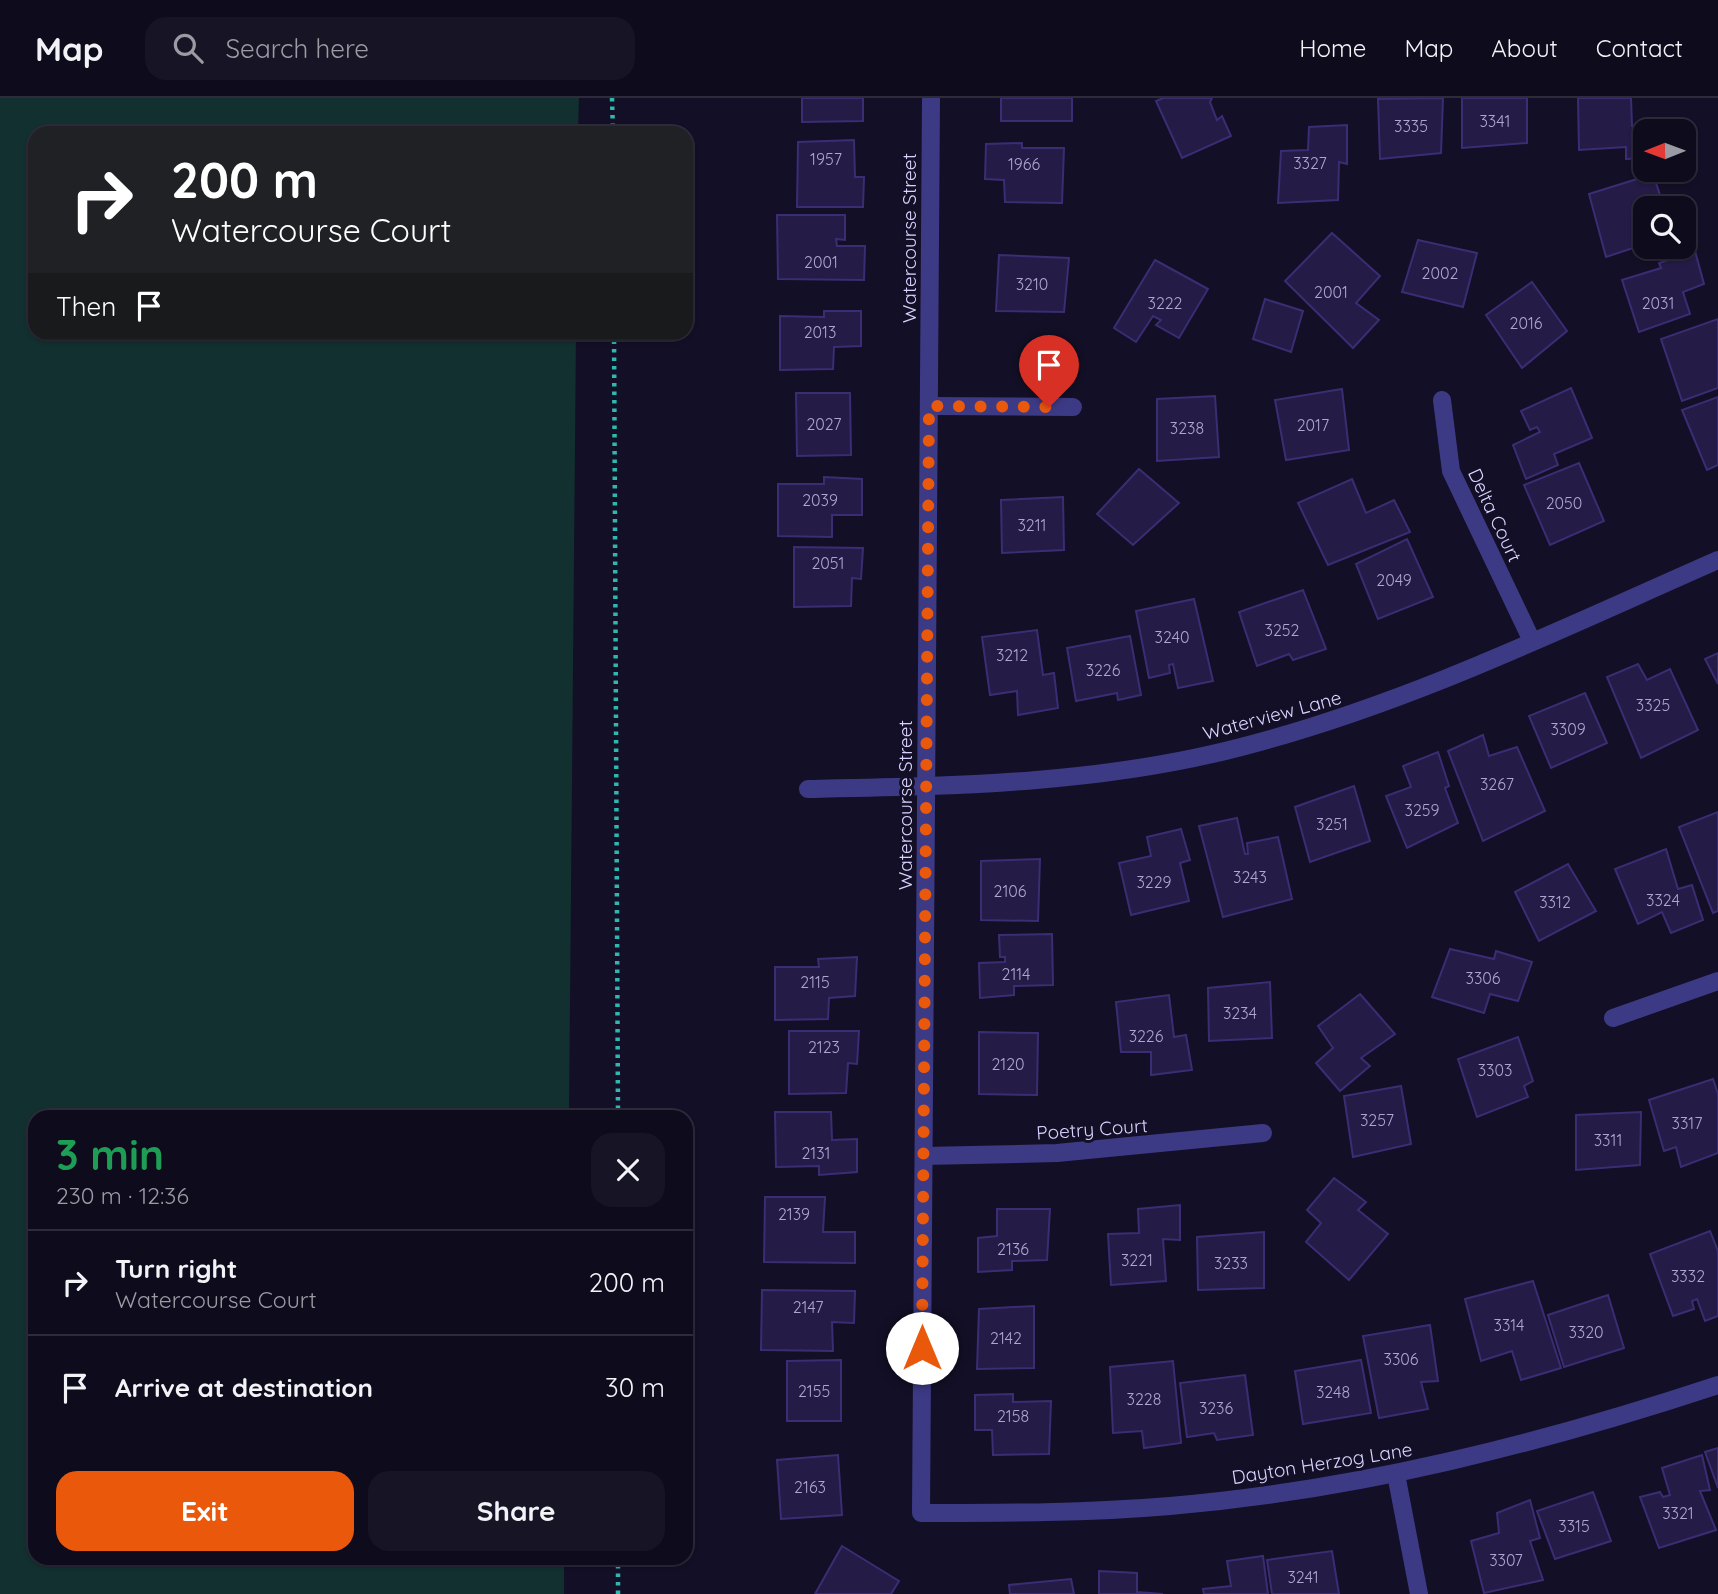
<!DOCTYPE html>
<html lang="en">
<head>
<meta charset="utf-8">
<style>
  body { margin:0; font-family:Quicksand,sans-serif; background:#171425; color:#f1f3f6; height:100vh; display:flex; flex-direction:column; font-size:26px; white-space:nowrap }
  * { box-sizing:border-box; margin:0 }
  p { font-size:23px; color:#9b9ba3 }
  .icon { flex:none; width:38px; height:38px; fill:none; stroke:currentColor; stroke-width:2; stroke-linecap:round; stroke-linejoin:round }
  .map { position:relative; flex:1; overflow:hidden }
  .panel { position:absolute; left:28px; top:1012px; width:665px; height:455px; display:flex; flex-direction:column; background:#0e0b1c; border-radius:21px; box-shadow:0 2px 5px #0004,0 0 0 2px #2e2b3b }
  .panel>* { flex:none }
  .banner { position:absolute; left:28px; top:28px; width:665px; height:214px; border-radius:21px; box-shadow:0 2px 5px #0004,0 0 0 2px #2e2b3b; background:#202124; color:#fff; overflow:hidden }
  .needle { width:46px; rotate:269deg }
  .tools { position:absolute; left:1633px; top:21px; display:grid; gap:14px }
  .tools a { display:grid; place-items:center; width:63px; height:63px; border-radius:14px; background:#0e0b1c; box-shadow:0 2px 5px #0004,0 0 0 2px #2e2b3b; font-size:35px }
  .pin { position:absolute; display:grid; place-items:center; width:60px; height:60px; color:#fff; margin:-72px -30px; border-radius:50% 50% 50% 0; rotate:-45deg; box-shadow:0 0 7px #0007 }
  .pin .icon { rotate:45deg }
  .me { position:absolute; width:77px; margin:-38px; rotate:0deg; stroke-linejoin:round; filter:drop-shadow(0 0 5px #0008) }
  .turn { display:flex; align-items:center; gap:24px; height:147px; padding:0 28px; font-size:32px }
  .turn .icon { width:91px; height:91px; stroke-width:2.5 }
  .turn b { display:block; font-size:49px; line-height:60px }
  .then { display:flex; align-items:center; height:66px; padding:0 28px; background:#0003; gap:14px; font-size:26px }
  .round { display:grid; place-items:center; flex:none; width:74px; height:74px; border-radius:21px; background:#171425 }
  .headline { display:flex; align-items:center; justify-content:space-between; height:119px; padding:0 28px }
  h1 { font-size:42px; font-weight:700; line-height:52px; color:#1e9e55 }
  .primary-button { display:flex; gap:14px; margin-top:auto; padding:14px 28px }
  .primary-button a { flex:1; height:80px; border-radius:21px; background:#ea580c; color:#fff; font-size:28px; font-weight:700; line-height:80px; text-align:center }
  .primary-button a+a { background:#171425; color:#f1f3f6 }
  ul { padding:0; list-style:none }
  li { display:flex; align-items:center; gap:21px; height:105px; padding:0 28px; border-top:2px solid #2e2b3b }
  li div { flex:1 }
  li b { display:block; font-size:26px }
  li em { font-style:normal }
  header { display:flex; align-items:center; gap:42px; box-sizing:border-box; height:98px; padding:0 35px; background:#0e0b1c; border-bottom:2px solid #2e2b3b }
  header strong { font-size:33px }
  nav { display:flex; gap:38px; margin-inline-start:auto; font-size:24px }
  .search { width:490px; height:63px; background:#171425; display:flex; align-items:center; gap:18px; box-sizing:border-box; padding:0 24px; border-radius:21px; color:#9b9ba3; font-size:26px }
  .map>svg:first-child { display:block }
  .green { fill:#12302f }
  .building { fill:#241b47; stroke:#3b2d73; stroke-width:2 }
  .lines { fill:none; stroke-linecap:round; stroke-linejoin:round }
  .path { stroke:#2fb8b0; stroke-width:4.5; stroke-dasharray:3.5 5; stroke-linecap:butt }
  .street { stroke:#3d3a85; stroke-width:18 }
  .route { stroke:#ea580c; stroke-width:12; stroke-dasharray:0 21.6 }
  .labels { text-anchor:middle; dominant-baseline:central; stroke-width:6; stroke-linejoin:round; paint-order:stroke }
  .number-label { font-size:16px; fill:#aca6d1 }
  .street-label { font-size:19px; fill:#d9d4ff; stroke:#130f26 }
</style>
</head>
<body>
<header>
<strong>Map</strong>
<div class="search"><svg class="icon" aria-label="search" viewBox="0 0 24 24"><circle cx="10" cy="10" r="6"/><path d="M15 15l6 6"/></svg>Search here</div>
<nav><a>Home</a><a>Map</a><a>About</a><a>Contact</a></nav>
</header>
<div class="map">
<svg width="1718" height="1496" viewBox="0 0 1718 1496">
  <rect width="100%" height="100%" fill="#130f26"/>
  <path class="green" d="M0 0H579L578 35H35V234L576 235 569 1018H35V1460H564V1496H0Z"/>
  <g class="building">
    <path d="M802 0H863V23L802 24Z"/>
    <rect x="1001" y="0" width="71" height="23"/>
    <path d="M1163 0H1212L1210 4 1217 22 1222 18 1231 38 1182 60 1156 3Z"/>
    <path d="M1443 0 1441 55 1380 61 1378 1Z"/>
    <path d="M1462 0H1527V45L1462 50Z"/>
    <path d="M1578 0H1631L1632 28H1661V33H1645V60L1626 61V49L1579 52Z"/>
    <path d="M1347 27V66L1339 64 1338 102 1278 105 1281 53 1308 52 1309 29Z"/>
    <path d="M854 42 855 79H864L863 109H797L798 44Z"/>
    <path d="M1022 45V50H1064L1062 105 1005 104 1004 82 985 81 986 46Z"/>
    <path d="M1653 76 1660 97 1654 99 1655 106 1679 98 1683 110H1645V146L1606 159 1589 96Z"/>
    <path d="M777 117H845V142L836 141 837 148H865L864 182 778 181Z"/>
    <path d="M1332 135 1380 178 1356 205 1379 222 1353 250 1285 183Z"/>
    <path d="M1418 142 1477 155 1463 209 1402 194Z"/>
    <path d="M1695 153 1704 186 1683 194 1690 216 1639 234 1622 182 1661 170 1659 165Z"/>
    <path d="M999 157 1069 160 1064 214 996 213Z"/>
    <path d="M1155 162 1208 191 1179 240 1156 227 1161 222 1153 218 1136 244 1114 230Z"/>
    <path d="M1532 184 1567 233 1522 270 1486 217Z"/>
    <path d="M1265 201 1303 213 1291 254 1253 241Z"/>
    <path d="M824 213H861V248L834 249 833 271 780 272V218L824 219Z"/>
    <path d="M1718 221V290L1682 303 1661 241Z"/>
    <path d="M1571 290 1592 340 1554 356 1558 367 1526 381 1513 347 1540 334 1537 329 1530 332 1521 313Z"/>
    <path d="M1342 291 1349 352 1286 362 1275 302Z"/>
    <path d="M796 295H850L851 357 797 358Z"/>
    <path d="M1215 298 1219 359 1157 363V301Z"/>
    <path d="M1718 299V367L1707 372 1682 312Z"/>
    <path d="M1579 365 1604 423 1550 447 1524 387Z"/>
    <path d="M1139 371 1179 405 1133 447 1097 416Z"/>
    <path d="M824 379 862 381V417H832V439L778 438V386H824Z"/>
    <path d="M1352 381 1366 415 1394 402 1410 434 1328 467 1298 405Z"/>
    <path d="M1063 399 1064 452 1002 455 1001 402Z"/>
    <path d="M1407 441 1433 499 1378 521 1356 466Z"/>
    <path d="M794 449 863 450 861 481 852 480 851 508 794 509Z"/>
    <path d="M1303 492 1326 551 1293 562 1289 556 1257 568 1239 514Z"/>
    <path d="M1194 501 1213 583 1178 590 1173 566 1169 567 1170 575 1149 580 1136 513Z"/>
    <path d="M1037 532 1043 577 1054 575 1058 610 1018 617 1017 593 990 597 982 539Z"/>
    <path d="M1130 538 1141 597 1118 602 1117 595 1076 603 1067 550Z"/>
    <path d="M1718 555V586L1705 561Z"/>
    <path d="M1638 566 1647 582 1670 571 1698 632 1641 660 1607 579Z"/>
    <path d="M1585 595 1607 645 1551 670 1529 618Z"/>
    <path d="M1483 637 1489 658 1517 649 1545 713 1483 743 1448 653Z"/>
    <path d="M1438 654 1449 688 1445 690 1458 725 1407 750 1386 698 1411 689 1403 668Z"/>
    <path d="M1354 688 1370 743 1310 764 1295 709Z"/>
    <path d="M1718 714V813L1713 815 1679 729Z"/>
    <path d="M1237 720 1245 756H1248L1247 745 1278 739 1292 801 1223 819 1199 728Z"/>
    <path d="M1181 731 1190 762 1180 765 1189 803 1131 817 1119 765 1151 758 1147 739Z"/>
    <path d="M1666 751 1678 791 1692 787 1703 822 1671 835 1662 814 1638 826 1615 771Z"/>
    <path d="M1040 761 1038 823 981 822V763Z"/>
    <path d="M1568 766 1596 813 1539 843 1515 794Z"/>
    <path d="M1052 836 1053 887 1014 888V897L980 900 979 865 1005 864V859H1000L999 837Z"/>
    <path d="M1450 851 1494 861 1496 853 1532 864 1518 903 1490 896 1484 915 1432 899Z"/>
    <path d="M857 859 855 898 829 900 828 921 775 922V869H819L818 861Z"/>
    <path d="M1270 884 1272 940 1209 943 1208 890Z"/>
    <path d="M1360 896 1395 936 1361 960 1370 968 1340 993 1316 965 1333 950 1318 928Z"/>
    <path d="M1169 897 1174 939 1186 937 1192 972 1151 977V954H1121L1116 904Z"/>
    <path d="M789 933H859L857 966 848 965 846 995 789 996Z"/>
    <path d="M979 934 1038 935 1037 997 979 996Z"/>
    <path d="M1518 939 1533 983 1524 988 1528 999 1477 1019 1458 961Z"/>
    <path d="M1713 981 1718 996V1055L1681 1069 1676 1049 1664 1053 1649 1002Z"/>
    <path d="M1401 988 1411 1046 1353 1059 1344 998Z"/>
    <path d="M775 1014H831L832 1042 857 1041V1074L819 1077V1068L776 1069Z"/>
    <path d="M1641 1014 1640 1067 1576 1072V1017Z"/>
    <path d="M1334 1080 1366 1104 1358 1112 1388 1136 1349 1182 1306 1144 1321 1125 1307 1112Z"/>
    <path d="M765 1099H825L823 1134H855V1165L764 1164Z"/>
    <path d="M1180 1107V1142L1163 1141 1166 1183 1111 1187 1108 1136 1139 1135 1138 1111Z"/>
    <path d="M997 1111H1050L1047 1162 1012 1163V1172L978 1174V1140L997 1138Z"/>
    <path d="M1710 1133 1718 1153V1218L1705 1223 1697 1201 1692 1203 1694 1211 1673 1218 1650 1156Z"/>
    <path d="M1264 1134V1190L1198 1192 1197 1139Z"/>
    <path d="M1533 1183 1561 1270 1521 1282 1512 1253 1481 1263 1465 1201Z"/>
    <path d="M762 1192 855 1193 854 1225 832 1224 833 1253 761 1252Z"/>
    <path d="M1608 1197 1624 1250 1564 1269 1548 1217Z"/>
    <path d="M1034 1208V1270L977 1271 979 1211Z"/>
    <path d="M1430 1227 1438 1283 1421 1284 1428 1311 1379 1320 1363 1238Z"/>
    <path d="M841 1262V1323H787V1263Z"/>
    <path d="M1361 1262 1371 1315 1303 1326 1295 1273Z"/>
    <path d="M1173 1263 1181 1345 1144 1350 1142 1333 1113 1335 1110 1269Z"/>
    <path d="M1245 1277 1253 1337 1217 1342 1214 1335 1187 1339 1180 1285Z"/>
    <path d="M1013 1296V1304L1051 1303 1049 1356 993 1357 992 1332H975V1297Z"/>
    <path d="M1718 1350V1390L1705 1354Z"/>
    <path d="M838 1357 842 1417 781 1421 777 1362Z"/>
    <path d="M1702 1357 1710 1392 1700 1393 1716 1432 1659 1450 1640 1399 1660 1394 1663 1399 1670 1397 1662 1370Z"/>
    <path d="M1593 1394 1611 1443 1555 1461 1537 1413Z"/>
    <path d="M1530 1402 1540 1440 1530 1443 1543 1482 1484 1495 1471 1443 1499 1435 1497 1415Z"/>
    <path d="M842 1448 899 1483 891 1496H815Z"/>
    <path d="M1332 1453 1339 1496H1272L1267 1462Z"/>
    <path d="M1263 1458 1268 1496H1204L1203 1491 1231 1488 1227 1463Z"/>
    <path d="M1099 1473 1137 1475V1494L1163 1496H1099Z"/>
    <path d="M1071 1481 1074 1496H1010L1009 1487Z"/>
  </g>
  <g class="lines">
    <g class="path">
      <path d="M612 0 613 35"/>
      <path d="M614 234 618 1018"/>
      <path d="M618 1496V1460"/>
    </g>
    <g class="street">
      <path d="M931 0 921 1415C1004 1415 1087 1415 1170 1408 1359 1392 1539 1346 1718 1287"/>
      <path d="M1442 302 1451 373 1532 543"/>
      <path d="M929 308 1073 309"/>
      <path d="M808 691C955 688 1102 686 1245 648 1410 605 1563 530 1718 462"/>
      <path d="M1613 920 1718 883"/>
      <path d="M924 1058 1057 1055 1263 1035"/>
      <path d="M1396 1376 1419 1496"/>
    </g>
  </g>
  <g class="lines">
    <path class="route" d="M922 1250 929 308 1049 309"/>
  </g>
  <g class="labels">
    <g class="number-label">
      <text x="1495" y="23">3341</text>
      <text x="1411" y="28">3335</text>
      <text x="826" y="61">1957</text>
      <text x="1310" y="65">3327</text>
      <text x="1024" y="66">1966</text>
      <text x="821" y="164">2001</text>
      <text x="1440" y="175">2002</text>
      <text x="1032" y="186">3210</text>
      <text x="1331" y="194">2001</text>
      <text x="1165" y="205">3222</text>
      <text x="1658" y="205">2031</text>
      <text x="1526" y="225">2016</text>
      <text x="820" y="234">2013</text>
      <text x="824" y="326">2027</text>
      <text x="1313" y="327">2017</text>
      <text x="1187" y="330">3238</text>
      <text x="820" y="402">2039</text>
      <text x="1564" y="405">2050</text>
      <text x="1032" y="427">3211</text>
      <text x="828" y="465">2051</text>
      <text x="1394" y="482">2049</text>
      <text x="1282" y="532">3252</text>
      <text x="1172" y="539">3240</text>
      <text x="1012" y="557">3212</text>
      <text x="1103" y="572">3226</text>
      <text x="1653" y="607">3325</text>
      <text x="1568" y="631">3309</text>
      <text x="1497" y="686">3267</text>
      <text x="1422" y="712">3259</text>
      <text x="1332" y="726">3251</text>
      <text x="1250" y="779">3243</text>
      <text x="1154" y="784">3229</text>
      <text x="1010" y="793">2106</text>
      <text x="1663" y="802">3324</text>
      <text x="1555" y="804">3312</text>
      <text x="1016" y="876">2114</text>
      <text x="1483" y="880">3306</text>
      <text x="815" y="884">2115</text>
      <text x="1240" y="915">3234</text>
      <text x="1146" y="938">3226</text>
      <text x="824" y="949">2123</text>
      <text x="1008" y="966">2120</text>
      <text x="1495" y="972">3303</text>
      <text x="1377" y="1022">3257</text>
      <text x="1687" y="1025">3317</text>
      <text x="1608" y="1042">3311</text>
      <text x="816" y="1055">2131</text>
      <text x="794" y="1116">2139</text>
      <text x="1013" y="1151">2136</text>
      <text x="1137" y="1162">3221</text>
      <text x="1231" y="1165">3233</text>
      <text x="1688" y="1178">3332</text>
      <text x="808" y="1209">2147</text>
      <text x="1509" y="1227">3314</text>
      <text x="1586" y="1234">3320</text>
      <text x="1006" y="1240">2142</text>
      <text x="1401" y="1261">3306</text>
      <text x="814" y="1293">2155</text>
      <text x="1333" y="1294">3248</text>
      <text x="1144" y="1301">3228</text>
      <text x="1216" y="1310">3236</text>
      <text x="1013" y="1318">2158</text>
      <text x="810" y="1389">2163</text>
      <text x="1678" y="1415">3321</text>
      <text x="1574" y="1428">3315</text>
      <text x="1506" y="1462">3307</text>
      <text x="1303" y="1479">3241</text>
    </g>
    <g class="street-label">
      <text transform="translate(909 140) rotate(-90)">Watercourse Street</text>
      <text transform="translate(1495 417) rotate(65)">Delta Court</text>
      <text transform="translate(1272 617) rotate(-15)">Waterview Lane</text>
      <text transform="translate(905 707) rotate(-90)">Watercourse Street</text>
      <text transform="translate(1092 1031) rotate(-4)">Poetry Court</text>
      <text transform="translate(1322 1365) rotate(-9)">Dayton Herzog Lane</text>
    </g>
  </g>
</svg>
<div class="tools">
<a><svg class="needle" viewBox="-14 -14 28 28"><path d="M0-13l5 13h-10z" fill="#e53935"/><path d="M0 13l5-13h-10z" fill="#9b9ba3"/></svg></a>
<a><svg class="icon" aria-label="search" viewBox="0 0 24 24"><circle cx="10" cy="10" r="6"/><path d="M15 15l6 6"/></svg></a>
</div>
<div class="pin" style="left:1049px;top:309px;background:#d93025"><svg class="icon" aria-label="arrive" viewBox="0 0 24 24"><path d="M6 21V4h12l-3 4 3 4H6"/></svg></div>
<svg class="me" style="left:922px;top:1250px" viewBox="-20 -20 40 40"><circle r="19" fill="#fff"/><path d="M0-13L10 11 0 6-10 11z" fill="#ea580c"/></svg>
<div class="banner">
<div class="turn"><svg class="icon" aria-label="right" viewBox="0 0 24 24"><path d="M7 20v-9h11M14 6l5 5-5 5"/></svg><div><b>200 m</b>Watercourse Court</div></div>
<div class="then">Then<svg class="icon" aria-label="arrive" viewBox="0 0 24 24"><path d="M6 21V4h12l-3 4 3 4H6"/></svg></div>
</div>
<section class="panel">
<div class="headline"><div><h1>3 min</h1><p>230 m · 12:36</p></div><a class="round"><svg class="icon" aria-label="close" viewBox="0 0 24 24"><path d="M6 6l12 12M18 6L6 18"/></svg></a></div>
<ul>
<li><svg class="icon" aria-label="right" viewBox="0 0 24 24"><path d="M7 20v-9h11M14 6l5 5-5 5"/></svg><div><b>Turn right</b><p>Watercourse Court</p></div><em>200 m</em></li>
<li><svg class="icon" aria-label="arrive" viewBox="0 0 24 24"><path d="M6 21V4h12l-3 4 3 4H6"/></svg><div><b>Arrive at destination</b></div><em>30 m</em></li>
</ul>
<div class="primary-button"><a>Exit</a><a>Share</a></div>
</section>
</div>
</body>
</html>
